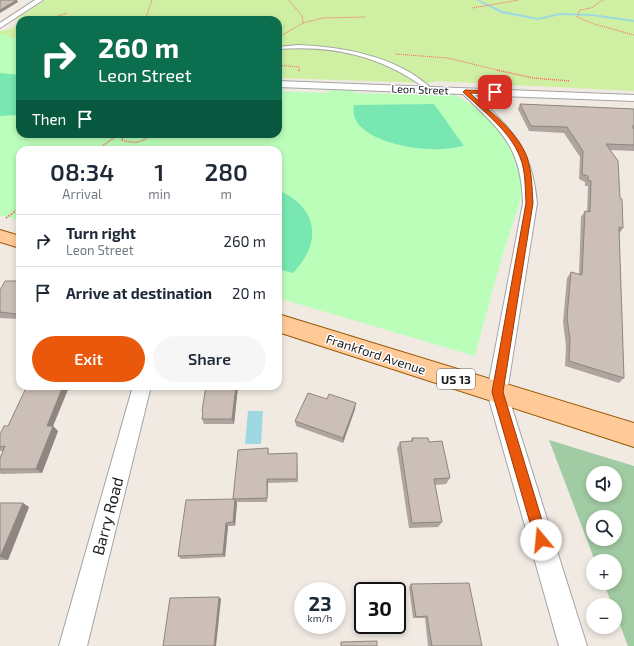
<!DOCTYPE html>
<html lang="en">
<head>
<meta charset="utf-8">
<style>
  body { margin:0; font-family:"Exo 2",sans-serif; background:#f6f6f7; color:#1f2937; height:100vh; display:flex; flex-direction:column; font-size:15px; white-space:nowrap }
  * { box-sizing:border-box; margin:0 }
  p { font-size:13px; color:#747a83 }
  .icon { flex:none; width:22px; height:22px; fill:none; stroke:currentColor; stroke-width:2; stroke-linecap:round; stroke-linejoin:round }
  .map { position:relative; flex:1; overflow:hidden }
  .drawer { position:absolute; left:16px; top:146px; width:266px; height:244px; display:flex; flex-direction:column; background:#fff; border-radius:12px; box-shadow:0 2px 6px #0003 }
  .drawer>* { flex:none }
  .top-card { position:absolute; left:16px; top:16px; width:266px; height:122px; border-radius:12px; box-shadow:0 2px 6px #0003; background:#0b6e4f; color:#fff; overflow:hidden }
  .controls { position:absolute; left:586px; top:466px; display:grid; gap:8px }
  .controls a { display:grid; place-items:center; width:36px; height:36px; border-radius:50%; background:#fff; box-shadow:0 2px 6px #0003; font-size:20px }
  .speed { position:absolute; left:294px; top:582px; display:flex; gap:8px; font-size:20px; font-weight:700; text-align:center }
  .speed>* { display:grid; place-content:center; width:52px; height:52px; border-radius:50%; background:#fff; box-shadow:0 2px 6px #0003; line-height:1 }
  .speed small { font-size:10px; font-weight:400 }
  .speed .limit { border:2px solid #111; border-radius:6px; background:#fff; color:#111 }
  .pin { position:absolute; display:grid; place-items:center; width:34px; height:34px; color:#fff; margin:-17px; border-radius:8px; box-shadow:0 2px 6px #0006 }
  .me { position:absolute; width:44px; margin:-22px; rotate:343deg; stroke-linejoin:round; filter:drop-shadow(0 0 3px #0008) }
  .turn { display:flex; align-items:center; gap:14px; height:84px; padding:0 16px; font-size:18px }
  .turn .icon { width:52px; height:52px; stroke-width:2.5 }
  .turn b { display:block; font-size:28px; line-height:34px }
  .then { display:flex; align-items:center; height:38px; padding:0 16px; background:#0003; gap:8px; font-size:15px }
  .eta { display:flex; justify-content:space-evenly; align-items:center; height:68px; text-align:center }
  .eta b { font-size:24px; font-weight:600; line-height:28px }
  .action { display:flex; gap:8px; margin-top:auto; padding:8px 16px }
  .action a { flex:1; height:46px; border-radius:24px; background:#ea580c; color:#fff; font-size:16px; font-weight:600; line-height:46px; text-align:center }
  .action a+a { background:#f6f6f7; color:#1f2937 }
  ul { padding:0; list-style:none }
  li { display:flex; align-items:center; gap:12px; height:52px; padding:0 16px; border-top:1px solid #e0e1e3 }
  li div { flex:1 }
  li b { display:block; font-size:15px }
  li em { font-style:normal }
  .map>svg:first-child { display:block }
  .grass { fill:#cfefa3 }
  .cemetery { fill:#a1cba3; fill-rule:evenodd }
  .park { fill:#bbfeba }
  .pitch { fill:#78e7b1 }
  .water { fill:#9ed9e2 }
  .lines { fill:none; stroke-linecap:round; stroke-linejoin:round }
  .stream { fill:#9ed9e2; fill-rule:evenodd }
  .lane-casing { stroke:#a4a4a4; stroke-width:2 }
  .street-casing { stroke:#a4a4a4; stroke-width:2 }
  .primary-casing { stroke:#975700; stroke-width:2 }
  .path-far2 { stroke:#ff6564; stroke-width:1; stroke-dasharray:1 1; stroke-linecap:butt }
  .path-far1 { stroke:#ff6564; stroke-width:1.5; stroke-dasharray:1 1; stroke-linecap:butt }
  .path { stroke:#ff6564; stroke-width:2; stroke-dasharray:1.5 1.5; stroke-linecap:butt }
  .lane { fill:#fff; fill-rule:evenodd }
  .street { fill:#fff; fill-rule:evenodd }
  .primary { fill:#ffc998; fill-rule:evenodd }
  .wall { fill:#afa49e }
  .shaded-wall { fill:#8f8681 }
  .building { fill:#ccbfb8; stroke:#8f8681 }
  .route { fill:#ea580c; stroke:#983908 }
  .labels { text-anchor:middle; dominant-baseline:central; stroke-width:3; stroke-linejoin:round; paint-order:stroke }
  .far-street-label { font-size:11px; fill:#1d1d1d; stroke:#fff }
  .shield { fill:#fff; stroke:#616161; stroke-width:1 }
  .shield-label { font-size:12px; font-weight:bold; fill:#1d1d1d }
  .street-label { font-size:13px; fill:#1d1d1d; stroke:#fff }
  .near-street-label { font-size:16px; fill:#1d1d1d; stroke:#fff }
</style>
</head>
<body>
<div class="map">
<svg width="634" height="646" viewBox="0 0 634 646">
  <rect width="100%" height="100%" fill="#f0eae2"/>
  <path class="grass" d="M45 0H634V91L436 81 430 83 278 78V20H20V40L0 34V31L13 28 19 21 16 19Z"/>
  <path class="cemetery" d="M549 440 634 466V646H628L615 612V605H612L604 583H615V561H595ZM593 473H615V495H593ZM593 517H615V539H593Z"/>
  <path class="park" d="M0 34 20 40V134H278V91L328 93 329 90 354 91 355 93 455 95C491 113 525 154 521 196 519 211 507 237 503 254 493 288 484 322 475 356L278 298V150H20V221L0 215Z"/>
  <g class="pitch">
    <path d="M0 73 20 75V112L16 115 0 116Z"/>
    <path d="M434 104 464 146C452 148 441 150 430 149 407 149 347 137 354 105Z"/>
    <path d="M278 190C319 208 322 243 293 273L278 269Z"/>
  </g>
  <path class="water" d="M248 411H263L261 444H245Z"/>
  <g class="lines">
    <path class="stream" d="M476 0H479L503 11 538 18 560 13 592 14 634 20V22L592 16 560 15 538 20 501 13Z"/>
    <g class="lane-casing">
      <path id="lane" d="M298 45C344 47 397 56 432 89L428 90C382 56 335 45 278 49V47Z"/>
    </g>
    <g class="street-casing">
      <g id="street">
        <path d="M35 0H43L0 28V23Z"/>
        <path d="M278 81 634 95V101L475 95C513 130 532 149 537 203L507 392 587 646H559L487 392 523 203C521 146 502 132 463 94L278 87Z"/>
        <path d="M133 386H151L87 646H59Z"/>
      </g>
    </g>
    <g class="primary-casing">
      <g id="primary">
        <path d="M0 230 20 236V248L0 242Z"/>
        <path d="M278 314 634 423V447L278 332Z"/>
      </g>
    </g>
    <g class="path-far2">
      <path d="M603 0 591 8 580 10 577 17 594 24 634 35"/>
      <path d="M472 8 519 0"/>
      <path d="M47 20 67 13"/>
      <path d="M145 20 152 0"/>
      <path d="M303 23 323 18 365 17"/>
      <path d="M279 37 303 23 302 16 289 0"/>
      <path d="M395 54 448 58 501 71"/>
      <path d="M278 65 299 67V71"/>
    </g>
    <g class="path-far1">
      <path d="M299 70V72"/>
      <path d="M497 70 533 78 570 81"/>
      <path d="M123 134 122 140C133 144 143 143 151 134"/>
      <path d="M97 150 115 137 122 135"/>
    </g>
    <path class="path" d="M6 218 20 208"/>
    <use href="#lane" class="lane"/>
    <use href="#street" class="street"/>
    <use href="#primary" class="primary"/>
  </g>
  <g class="wall">
    <path d="M520 104 634 109V151L610 150 620 198 623 228 619 234 624 378 619 383 565 366 566 346 563 322 567 278 571 272 579 274 581 217 585 211 587 212 588 186H585V182L579 179 580 157 564 133 529 131 518 109Z"/>
    <path d="M20 281V319L0 318V290Z"/>
    <path d="M27 386H75L69 387 53 426 58 431 42 473 1 474 0 473V458L3 451H0V434L8 426Z"/>
    <path d="M238 386 234 424H204L202 419 203 414 202 411Z"/>
    <path d="M327 399 355 409 343 443 296 426 295 421Z"/>
    <path d="M412 438 429 442 450 478 446 484 435 485 442 522 438 527 409 528 397 448 400 442 411 441Z"/>
    <path d="M268 448 269 454 297 453 298 482 268 483 267 502H237L235 526H228L225 557 181 559 178 556 233 499Z"/>
    <path d="M0 503 29 507 8 560H0Z"/>
    <path d="M411 584 482 646H428L425 618H413L409 587Z"/>
  </g>
  <g class="shaded-wall">
    <path d="M17 0 18 2 0 13V10Z"/>
    <path d="M63 386H69V387L53 426 58 431 42 473 36 469 47 426Z"/>
    <path d="M236 386H238L234 424 232 419Z"/>
    <path d="M356 403 355 409 343 443V438Z"/>
    <path d="M267 479 268 483 267 502Z"/>
    <path d="M235 499 237 503 235 526 233 522Z"/>
    <path d="M23 503 29 507 8 560 0 557Z"/>
    <path d="M226 523 228 526 225 557 223 554Z"/>
    <path d="M219 597 221 599 216 646H214Z"/>
  </g>
  <g class="building">
    <path d="M0 0H17L0 10Z"/>
    <path d="M520 104 634 109V126H632L634 129V145L606 144 618 161 620 198 622 199 623 228 619 227 624 378 569 361 570 340 567 317 571 272 582 275 585 211 590 212 591 181 588 180V176L582 174 583 151 567 127 531 126Z"/>
    <path d="M5 281H20V315L17 314 0 312V290Z"/>
    <path d="M27 386H63L47 426H53L36 469H0V458L5 446 0 447V434L4 426H8Z"/>
    <path d="M206 386H236L232 419H202L203 412 202 411Z"/>
    <path d="M308 393 327 399 329 394 356 403 343 438 295 421Z"/>
    <path d="M412 438H428L429 442 442 441 450 478 434 479 442 522 412 523 400 442 413 441Z"/>
    <path d="M268 448V454L297 453V479H267V498L233 499 238 450Z"/>
    <path d="M235 499 233 522 226 523 223 554 178 556 186 500Z"/>
    <path d="M0 503H23L0 557Z"/>
    <path d="M469 583 482 646H432L427 616 416 617 411 584Z"/>
    <path d="M219 597 214 646H163L170 598Z"/>
    <path d="M377 641V646H341V642Z"/>
  </g>
  <path class="route" d="M465 90 497 91 495 94 470 93C490 112 517 131 527 157 532 172 532 188 533 203L503 392 548 540 546 544 541 546 537 544 535 540 492 392 526 203C525 188 526 172 520 157 510 131 483 111 463 92Z"/>
  <g class="labels">
    <g class="far-street-label">
      <text transform="translate(420 89) rotate(2)">Leon Street</text>
    </g>
    <rect class="shield" x="437" y="369" width="38" height="20" rx="3"/>
    <g class="shield-label">
      <text x="456" y="379">US 13</text>
    </g>
    <g class="street-label">
      <text transform="translate(376 354) rotate(18)">Frankford Avenue</text>
    </g>
    <g class="near-street-label">
      <text transform="translate(107 516) rotate(-75)">Barry Road</text>
    </g>
  </g>
</svg>
<div class="controls">
<a><svg class="icon" aria-label="sound" viewBox="0 0 24 24"><path d="M4 9h4l5-4v14l-5-4H4zM17 9q2 3 0 6"/></svg></a>
<a><svg class="icon" aria-label="search" viewBox="0 0 24 24"><circle cx="10" cy="10" r="6"/><path d="M15 15l6 6"/></svg></a>
<a>+</a>
<a>−</a>
</div>
<div class="speed"><div>23<small>km/h</small></div><div class="limit">30</div></div>
<div class="pin" style="left:495px;top:92px;background:#d93025"><svg class="icon" aria-label="arrive" viewBox="0 0 24 24"><path d="M6 21V4h12l-3 4 3 4H6"/></svg></div>
<svg class="me" style="left:541px;top:540px" viewBox="-20 -20 40 40"><circle r="19" fill="#fff"/><path d="M0-13L10 11 0 6-10 11z" fill="#ea580c"/></svg>
<div class="top-card">
<div class="turn"><svg class="icon" aria-label="right" viewBox="0 0 24 24"><path d="M7 20v-9h11M14 6l5 5-5 5"/></svg><div><b>260 m</b>Leon Street</div></div>
<div class="then">Then<svg class="icon" aria-label="arrive" viewBox="0 0 24 24"><path d="M6 21V4h12l-3 4 3 4H6"/></svg></div>
</div>
<section class="drawer">
<div class="eta">
<div><b>08:34</b><p>Arrival</p></div>
<div><b>1</b><p>min</p></div>
<div><b>280</b><p>m</p></div>
</div>
<ul>
<li><svg class="icon" aria-label="right" viewBox="0 0 24 24"><path d="M7 20v-9h11M14 6l5 5-5 5"/></svg><div><b>Turn right</b><p>Leon Street</p></div><em>260 m</em></li>
<li><svg class="icon" aria-label="arrive" viewBox="0 0 24 24"><path d="M6 21V4h12l-3 4 3 4H6"/></svg><div><b>Arrive at destination</b></div><em>20 m</em></li>
</ul>
<div class="action"><a>Exit</a><a>Share</a></div>
</section>
</div>
</body>
</html>
